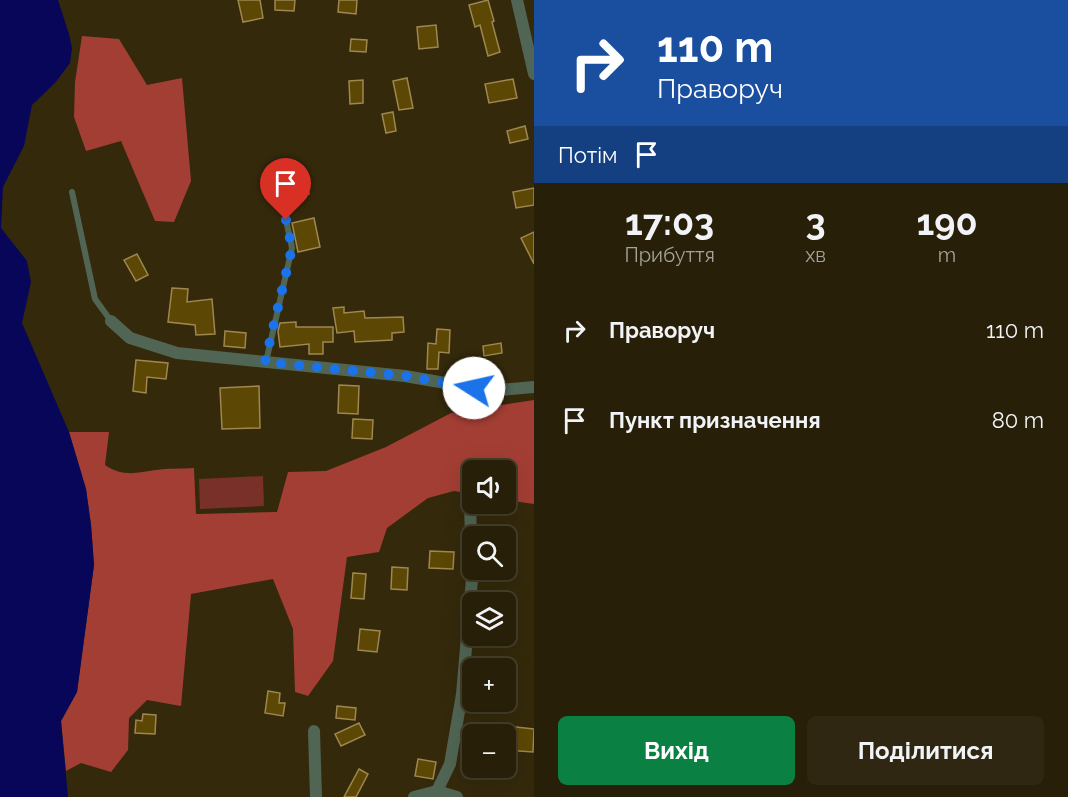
<!DOCTYPE html>
<html lang="uk">
<head>
<meta charset="utf-8">
<style>
  body { margin:0; font-family:Raleway,sans-serif; background:#2f2712; color:#f1f3f6; height:100vh; display:flex; flex-direction:column; font-size:22px; white-space:nowrap }
  * { box-sizing:border-box; margin:0 }
  p { font-size:20px; color:#a4a29c }
  .icon { flex:none; width:33px; height:33px; fill:none; stroke:currentColor; stroke-width:2; stroke-linecap:round; stroke-linejoin:round }
  .map { position:relative; flex:1; overflow:hidden }
  .sheet { display:flex; flex-direction:column; background:#271f08; width:534px }
  .sheet>* { flex:none }
  .banner { background:#1a4fa0; color:#fff; overflow:hidden }
  .buttons { position:absolute; left:462px; top:460px; display:grid; gap:12px }
  .buttons a { display:grid; place-items:center; width:54px; height:54px; border-radius:9px; background:#271f08; box-shadow:0 6px 24px #0002,0 0 0 2px #433d29; font-size:30px }
  .pin { position:absolute; display:grid; place-items:center; width:51px; height:51px; color:#fff; margin:-62px -26px; border-radius:50% 50% 50% 0; rotate:-45deg; box-shadow:0 0 6px #0007 }
  .pin .icon { rotate:45deg }
  .me { position:absolute; width:66px; margin:-33px; rotate:280deg; stroke-linejoin:round; filter:drop-shadow(0 0 4px #0008) }
  .turn { display:flex; align-items:center; gap:21px; height:126px; padding:0 24px; font-size:27px }
  .turn .icon { width:78px; height:78px; stroke-width:2.5 }
  .turn b { display:block; font-size:42px; line-height:51px }
  .then { display:flex; align-items:center; height:57px; padding:0 24px; background:#0003; gap:12px; font-size:22px }
  .eta { display:flex; justify-content:space-evenly; align-items:center; height:102px; text-align:center }
  .eta b { font-size:36px; font-weight:700; line-height:42px }
  .button { display:flex; gap:12px; margin-top:auto; padding:12px 24px }
  .button a { flex:1; height:69px; border-radius:9px; background:#0b8043; color:#fff; font-size:24px; font-weight:700; line-height:69px; text-align:center }
  .button a+a { background:#2f2712; color:#f1f3f6 }
  ul { padding:0; list-style:none }
  li { display:flex; align-items:center; gap:18px; height:90px; padding:0 24px }
  li div { flex:1 }
  li b { display:block; font-size:22px }
  li em { font-style:normal }
  main { display:flex; flex:1; min-height:0 }
  .map>svg:first-child { display:block }
  .green { fill:#783029 }
  .forest { fill:#a33e34 }
  .water { fill:#070659 }
  .building { fill:#5c4704; stroke:#9e8750; stroke-width:1.5 }
  .lines { fill:none; stroke-linecap:round; stroke-linejoin:round }
  .lane { stroke:#516554; stroke-width:6 }
  .street { stroke:#516554; stroke-width:12 }
  .route { stroke:#1a73e8; stroke-width:10; stroke-dasharray:0 18 }
</style>
</head>
<body>
<main>
<div class="map">
<svg width="534" height="797" viewBox="0 0 534 797">
  <rect width="100%" height="100%" fill="#34290b"/>
  <path class="green" d="M263 476 264 506 200 509 199 479Z"/>
  <g class="forest">
    <path d="M82 36 119 39 147 85 182 78 191 181 174 222 155 221 121 141 86 151 74 117 75 82Z"/>
    <path d="M534 400V504L506 500V471H472V494L454 491 428 498 387 528 379 552 347 557 333 661 308 696 295 692 293 629 273 579 191 594 181 706 147 700 129 718 128 750 111 772 81 763 66 771 61 721 77 692 94 565 91 525 86 489 69 432H109L105 465C123 477 136 473 156 470 168 468 181 469 194 468L196 514 277 512 288 472 326 471 386 447 451 413Z"/>
  </g>
  <path class="water" d="M0 0H58L69 34 72 48 70 63 55 83 32 105 24 146 3 187 1 228 27 261 31 282 22 323 69 432 86 489 91 525 94 565 77 692 61 721 68 797H0Z"/>
  <g class="building">
    <path d="M238 0H260L263 18 243 22Z"/>
    <path d="M275 0H295L294 11 275 10Z"/>
    <path d="M339 0H357L356 14 338 12Z"/>
    <path d="M488 0 494 21 492 22 500 52 488 56 480 25 475 27 469 5Z"/>
    <path d="M436 25 438 47 419 49 417 27Z"/>
    <path d="M351 39 367 40 366 52 350 51Z"/>
    <path d="M407 78 413 108 399 110 393 81Z"/>
    <path d="M513 79 517 98 489 103 485 84Z"/>
    <path d="M363 80V103L350 104 349 81Z"/>
    <path d="M393 112 396 131 386 133 382 114Z"/>
    <path d="M525 126 528 139 510 143 507 131Z"/>
    <path d="M304 169 309 194 284 199 279 174Z"/>
    <path d="M534 188V205L516 208 513 192Z"/>
    <path d="M314 218 320 247 298 252 292 223Z"/>
    <path d="M534 232V264L521 238Z"/>
    <path d="M137 254 148 275 136 281 124 260Z"/>
    <path d="M172 288 188 289 187 302 212 299 215 334 196 335 195 325 168 322Z"/>
    <path d="M344 307V313L364 311 365 318 403 317 404 332 392 333V340L355 342 354 331 337 333 333 308Z"/>
    <path d="M296 322V327H333V342H323V354H309V344L280 347 278 331 280 323Z"/>
    <path d="M437 329 450 330 449 353 439 352 438 369H427L428 343 436 344Z"/>
    <path d="M225 331 246 333 245 348 224 346Z"/>
    <path d="M501 343 502 353 484 356 483 346Z"/>
    <path d="M136 360 168 363 166 379 147 377 146 393 133 391Z"/>
    <path d="M339 385 359 386 358 414 338 413Z"/>
    <path d="M259 386 260 428 222 429 220 388Z"/>
    <path d="M353 419 373 420 372 439 352 438Z"/>
    <path d="M430 551 454 552 453 569 429 568Z"/>
    <path d="M392 567 408 568 407 590 391 589Z"/>
    <path d="M353 573 366 574 364 599 351 598Z"/>
    <path d="M360 629 380 631 377 652 358 650Z"/>
    <path d="M268 691 280 693 279 703H285L283 716 265 713Z"/>
    <path d="M337 706 356 708 355 720 336 718Z"/>
    <path d="M143 714 156 715 155 734 135 733 136 720 142 721Z"/>
    <path d="M359 723 365 735 341 746 335 734Z"/>
    <path d="M516 727 534 729 533 752 506 750 507 738 515 739Z"/>
    <path d="M418 759 436 762 433 779 415 776Z"/>
    <path d="M359 769 368 774 356 797H344Z"/>
  </g>
  <g class="lines">
    <g class="lane">
      <path d="M72 192 95 299 111 321"/>
      <path d="M266 362 292 248 286 220"/>
    </g>
    <g class="street">
      <path d="M517 0 534 74"/>
      <path d="M111 321 130 338 177 353 405 376 474 388 500 390 534 387"/>
      <path d="M314 731 316 797"/>
      <path d="M437 791 450 764 462 694 472 579 470 500"/>
      <path d="M414 797 437 791 457 797"/>
    </g>
  </g>
  <g class="lines">
    <path class="route" d="M286 220 292 248 265 362 405 376 474 388"/>
  </g>
</svg>
<div class="buttons">
<a><svg class="icon" aria-label="sound" viewBox="0 0 24 24"><path d="M4 9h4l5-4v14l-5-4H4zM17 9q2 3 0 6"/></svg></a>
<a><svg class="icon" aria-label="search" viewBox="0 0 24 24"><circle cx="10" cy="10" r="6"/><path d="M15 15l6 6"/></svg></a>
<a><svg class="icon" aria-label="layers" viewBox="0 0 24 24"><path d="M12 4l9 5-9 5-9-5zM3 14l9 5 9-5"/></svg></a>
<a>+</a>
<a>−</a>
</div>
<div class="pin" style="left:286px;top:220px;background:#d93025"><svg class="icon" aria-label="arrive" viewBox="0 0 24 24"><path d="M6 21V4h12l-3 4 3 4H6"/></svg></div>
<svg class="me" style="left:474px;top:388px" viewBox="-20 -20 40 40"><circle r="19" fill="#fff"/><path d="M0-13L10 11 0 6-10 11z" fill="#1a73e8"/></svg>
</div>
<section class="sheet">
<div class="banner">
<div class="turn"><svg class="icon" aria-label="right" viewBox="0 0 24 24"><path d="M7 20v-9h11M14 6l5 5-5 5"/></svg><div><b>110 m</b>Праворуч</div></div>
<div class="then">Потім<svg class="icon" aria-label="arrive" viewBox="0 0 24 24"><path d="M6 21V4h12l-3 4 3 4H6"/></svg></div>
</div>
<div class="eta">
<div><b>17:03</b><p>Прибуття</p></div>
<div><b>3</b><p>хв</p></div>
<div><b>190</b><p>m</p></div>
</div>
<ul>
<li><svg class="icon" aria-label="right" viewBox="0 0 24 24"><path d="M7 20v-9h11M14 6l5 5-5 5"/></svg><div><b>Праворуч</b></div><em>110 m</em></li>
<li><svg class="icon" aria-label="arrive" viewBox="0 0 24 24"><path d="M6 21V4h12l-3 4 3 4H6"/></svg><div><b>Пункт призначення</b></div><em>80 m</em></li>
</ul>
<div class="button"><a>Вихід</a><a>Поділитися</a></div>
</section>
</main>
</body>
</html>
